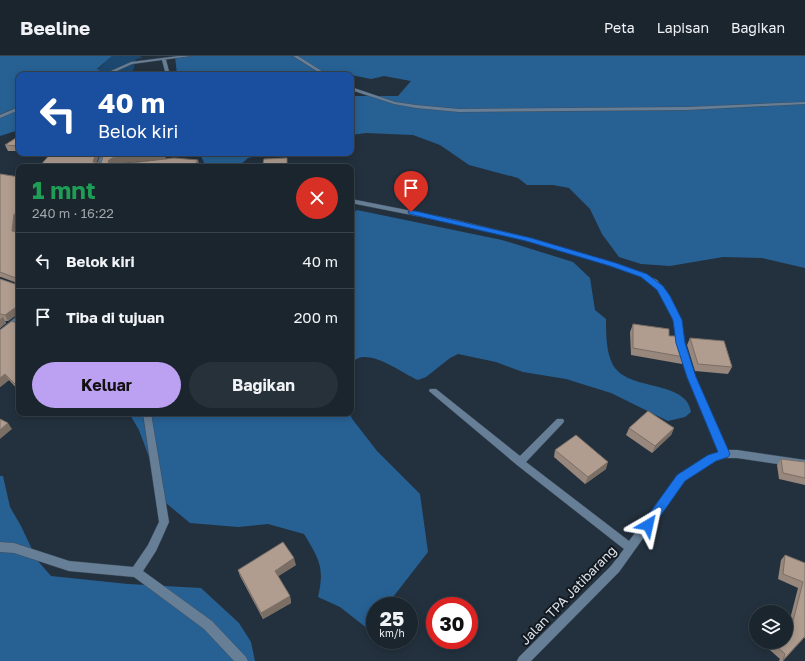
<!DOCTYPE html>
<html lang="id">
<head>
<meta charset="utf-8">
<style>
  body { margin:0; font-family:"Golos Text",sans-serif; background:#27313a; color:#f1f3f6; height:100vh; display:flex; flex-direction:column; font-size:15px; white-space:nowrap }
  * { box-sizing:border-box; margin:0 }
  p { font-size:13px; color:#9fa5aa }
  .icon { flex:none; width:22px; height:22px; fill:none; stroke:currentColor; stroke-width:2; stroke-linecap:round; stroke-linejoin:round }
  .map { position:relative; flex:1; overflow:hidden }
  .details { position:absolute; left:16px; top:108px; width:338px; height:252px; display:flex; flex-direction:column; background:#1a252e; border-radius:8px; box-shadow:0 2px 10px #0003,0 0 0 1px #38424a }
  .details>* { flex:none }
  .banner { position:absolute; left:16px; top:16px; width:338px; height:84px; border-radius:8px; box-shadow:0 2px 10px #0003,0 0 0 1px #38424a; background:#1a4fa0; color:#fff; overflow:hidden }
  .tools { position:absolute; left:749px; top:549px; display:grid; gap:8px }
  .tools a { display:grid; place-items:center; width:44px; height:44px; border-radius:50%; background:#1a252e; box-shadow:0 2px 10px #0003,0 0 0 1px #38424a; font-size:20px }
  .speed { position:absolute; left:366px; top:541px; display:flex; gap:8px; font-size:20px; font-weight:700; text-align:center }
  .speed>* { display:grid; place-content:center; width:52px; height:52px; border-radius:50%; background:#1a252e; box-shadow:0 2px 10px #0003,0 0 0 1px #38424a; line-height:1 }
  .speed small { font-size:10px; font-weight:400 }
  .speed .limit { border:6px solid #d22; background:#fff; color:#111 }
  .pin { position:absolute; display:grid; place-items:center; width:34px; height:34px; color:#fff; margin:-41px -17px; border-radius:50% 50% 50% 0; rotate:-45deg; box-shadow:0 0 4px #0007 }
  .pin .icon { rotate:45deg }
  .me { position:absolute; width:44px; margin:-22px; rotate:36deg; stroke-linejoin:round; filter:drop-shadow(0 0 3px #0008) }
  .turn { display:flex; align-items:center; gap:14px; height:84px; padding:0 16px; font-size:18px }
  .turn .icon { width:52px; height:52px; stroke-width:2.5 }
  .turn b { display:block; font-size:28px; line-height:34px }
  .round { display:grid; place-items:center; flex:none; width:42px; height:42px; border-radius:21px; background:#27313a }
  .headline { display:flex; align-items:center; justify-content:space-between; height:68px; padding:0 16px }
  h1 { font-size:24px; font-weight:700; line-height:30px; color:#1e9e55 }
  .action { display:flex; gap:8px; margin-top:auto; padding:8px 16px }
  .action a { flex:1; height:46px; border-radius:24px; background:#bca0f2; color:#111; font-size:16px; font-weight:700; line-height:46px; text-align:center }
  .action a+a { background:#27313a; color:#f1f3f6 }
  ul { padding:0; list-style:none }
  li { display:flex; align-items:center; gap:12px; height:56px; padding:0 16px; border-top:1px solid #38424a }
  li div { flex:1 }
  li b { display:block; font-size:15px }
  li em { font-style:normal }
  header { display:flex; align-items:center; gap:24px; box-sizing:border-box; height:56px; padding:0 20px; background:#1a252e; border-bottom:1px solid #38424a }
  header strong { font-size:19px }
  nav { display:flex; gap:22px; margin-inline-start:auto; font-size:14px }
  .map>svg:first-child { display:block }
  .green { fill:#1c486f }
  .forest { fill:#276194 }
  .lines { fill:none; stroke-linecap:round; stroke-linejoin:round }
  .lane-casing { stroke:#404d5a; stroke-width:1 }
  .street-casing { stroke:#404d5a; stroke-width:1 }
  .lane { fill:#667e96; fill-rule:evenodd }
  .street { fill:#667e96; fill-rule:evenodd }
  .wall { fill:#97877c }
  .shaded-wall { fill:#7b6e65 }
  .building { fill:#b09d90; stroke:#7b6e65 }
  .route { fill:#1a73e8; stroke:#114b97 }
  .labels { text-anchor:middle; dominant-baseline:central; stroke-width:4; stroke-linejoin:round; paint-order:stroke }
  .near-street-label { font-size:13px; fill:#dae2eb; stroke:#12181e }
</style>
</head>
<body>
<header>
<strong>Beeline</strong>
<nav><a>Peta</a><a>Lapisan</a><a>Bagikan</a></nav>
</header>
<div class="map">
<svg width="805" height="605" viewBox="0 0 805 605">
  <rect width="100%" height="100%" fill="#23313e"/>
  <path class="green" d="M112 0H140L142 2 136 3 132 19H106L97 14Z"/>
  <g class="forest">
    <path d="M0 0H112L97 13 106 19H19V74L0 80Z"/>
    <path d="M175 0H805V212L762 202 723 201 670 210 641 208 619 201 602 178 590 153 569 132 553 129H527L518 122 469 109 440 89 413 79 366 77 351 79V40H398L411 25 384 20 371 23 351 19H177Z"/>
    <path d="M186 97H270L248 102 238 111H206L201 100Z"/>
    <path d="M357 154 502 184 573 206 590 222 595 254 606 263C606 278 606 296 613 309 628 336 686 323 691 356L685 361 668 365 611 337 566 323 523 316 496 306 458 298 450 302 426 321 418 324C402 317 381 300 363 301 359 301 355 304 351 306V158Z"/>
    <path d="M129 357H349L353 364 377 395 420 438 428 496 386 550H375V565L368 573 340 551 318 541C325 511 319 503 304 478L268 468 238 471 190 467 166 447 139 374Z"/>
    <path d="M0 420H3L10 451 21 470 37 504 51 520 128 528 201 532 239 567 251 586 255 605H0Z"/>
  </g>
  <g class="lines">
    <g class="lane-casing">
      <g id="lane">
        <path d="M179 0H191L132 8 108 19H102L131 6Z"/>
        <path d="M293 0H298L328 19H323Z"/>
        <path d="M351 31 395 46 416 49 459 53 687 51 805 46V48L687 54 459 56 416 52 394 48 351 34Z"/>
        <path d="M19 51V54L0 62V59Z"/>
      </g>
    </g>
    <g class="street-casing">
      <g id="street">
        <path d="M164 3 166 4 170 19H166L162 4Z"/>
        <path d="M101 97H107L102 111H96Z"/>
        <path d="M351 143 452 163 530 182 615 208 646 219 657 224 670 240 681 264 685 287 695 321 728 394H737L805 404V412L737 402H725L715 405 684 425 619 516 531 605H517L519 601 611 510 624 493 517 409 429 335 430 333H436L520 400 557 363H563L564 365 563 367 526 406 629 485 678 419 709 399 720 396 687 321 677 287 673 264 663 241 653 228 642 221 611 210 526 184 452 167 351 147Z"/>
        <path d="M16 261H19V267L0 281V274Z"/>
        <path d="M143 357H151L169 466 156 495 143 515 212 565 246 601 248 605H234L204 573 134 521 69 515 14 497 0 496V486L14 487 69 505 133 511 148 489 159 466Z"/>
      </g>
    </g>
    <use href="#lane" class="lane"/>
    <use href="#street" class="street"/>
  </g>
  <g class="wall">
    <path d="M19 80V95H8L5 89Z"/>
    <path d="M0 118 19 121V164H17L15 175 19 257 8 265H5L6 267 0 272V223L15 228 17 227 1 221H0Z"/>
    <path d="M633 268 669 280 684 301 682 308 631 299 630 276Z"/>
    <path d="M19 269V335L9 324 0 331V274Z"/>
    <path d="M690 282 732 311 728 318 695 315 687 289Z"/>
    <path d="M629 372H674L671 379 652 397 626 379Z"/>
    <path d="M555 394 606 413 585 428 554 401Z"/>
    <path d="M781 403 805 406V429L779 423 777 409Z"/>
    <path d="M785 499 805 507V582H804L783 605H779L780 603 761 586H786L788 571 798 532 778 523 781 504Z"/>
    <path d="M296 509 278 520 290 540 291 547 263 563 240 520 238 514Z"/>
  </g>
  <g class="shaded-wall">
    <path d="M96 97H100L95 111 93 106Z"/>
    <path d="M164 97H168L165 103 114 108 110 111 108 105 112 102Z"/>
    <path d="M198 104 200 110 198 111H193Z"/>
    <path d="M14 158 17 164 15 180 12 175Z"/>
    <path d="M19 249V257L8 265 5 259Z"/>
    <path d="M3 261 6 267 0 272V263Z"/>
    <path d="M5 318 9 324 0 331V322Z"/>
    <path d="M8 367 12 373 0 383V374Z"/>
    <path d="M674 372 671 379 652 397 655 390Z"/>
    <path d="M608 406 606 413 585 428 588 421Z"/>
    <path d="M294 502 296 509 277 521 275 515Z"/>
    <path d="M290 540 291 547 263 563 261 557Z"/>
  </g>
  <g class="building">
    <path d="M19 80V90L5 89Z"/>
    <path d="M51 97H96L93 106 101 107 104 97H164L112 102 108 105 109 107H130L174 102 198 104 193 111H39Z"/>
    <path d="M287 102V111H262L264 103Z"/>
    <path d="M0 118 19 121V159L14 158 12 175 19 176V249L5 259 0 258V223L15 228 17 227 16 222 0 216Z"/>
    <path d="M12 265 19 269V332L5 318 0 322V274Z"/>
    <path d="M633 268 669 273V280H678L684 301 633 292Z"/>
    <path d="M690 282 724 285 732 311 698 308Z"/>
    <path d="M648 355 674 372 655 390 629 372Z"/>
    <path d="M0 363 8 367 0 374Z"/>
    <path d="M576 379 608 406 588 421 555 394Z"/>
    <path d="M781 403 805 406V422L783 417Z"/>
    <path d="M283 486 294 502 275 515 290 540 261 557 238 514Z"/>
    <path d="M785 499 805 507V580L783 604 785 598 772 586H786V569L791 573 803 526 783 518Z"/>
  </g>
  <path class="route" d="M411 154 531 182 616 207 647 218 663 230 670 240 682 264 685 287 696 321 730 398 728 401 716 405 685 425 652 472 648 474 644 472 642 469 644 465 677 419 708 399 718 396 687 321 676 287 673 264 657 234 641 221 610 210 526 185 409 158 408 156Z"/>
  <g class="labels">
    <g class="near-street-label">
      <text transform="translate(568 539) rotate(-46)">Jalan TPA Jatibarang</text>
    </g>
  </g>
</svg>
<div class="tools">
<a><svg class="icon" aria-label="layers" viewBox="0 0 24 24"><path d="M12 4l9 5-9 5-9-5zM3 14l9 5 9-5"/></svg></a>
</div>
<div class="speed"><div>25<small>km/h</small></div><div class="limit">30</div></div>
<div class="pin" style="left:411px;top:156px;background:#d93025"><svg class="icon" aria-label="arrive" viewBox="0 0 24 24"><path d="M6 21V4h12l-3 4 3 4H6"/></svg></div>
<svg class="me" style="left:648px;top:469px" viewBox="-20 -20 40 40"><path d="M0-17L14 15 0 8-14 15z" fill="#1a73e8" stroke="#fff" stroke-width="4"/></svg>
<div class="banner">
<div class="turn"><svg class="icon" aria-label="left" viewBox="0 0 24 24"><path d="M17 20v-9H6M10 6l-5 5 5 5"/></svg><div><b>40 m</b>Belok kiri</div></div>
</div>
<section class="details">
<div class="headline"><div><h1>1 mnt</h1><p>240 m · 16:22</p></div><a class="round" style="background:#d93025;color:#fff"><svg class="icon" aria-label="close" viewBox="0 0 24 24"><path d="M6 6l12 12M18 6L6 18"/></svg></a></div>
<ul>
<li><svg class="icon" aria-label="left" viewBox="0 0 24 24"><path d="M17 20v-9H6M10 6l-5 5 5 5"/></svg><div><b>Belok kiri</b></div><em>40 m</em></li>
<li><svg class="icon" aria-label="arrive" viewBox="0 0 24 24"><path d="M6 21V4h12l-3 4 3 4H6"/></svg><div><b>Tiba di tujuan</b></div><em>200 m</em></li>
</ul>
<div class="action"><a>Keluar</a><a>Bagikan</a></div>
</section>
</div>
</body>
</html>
